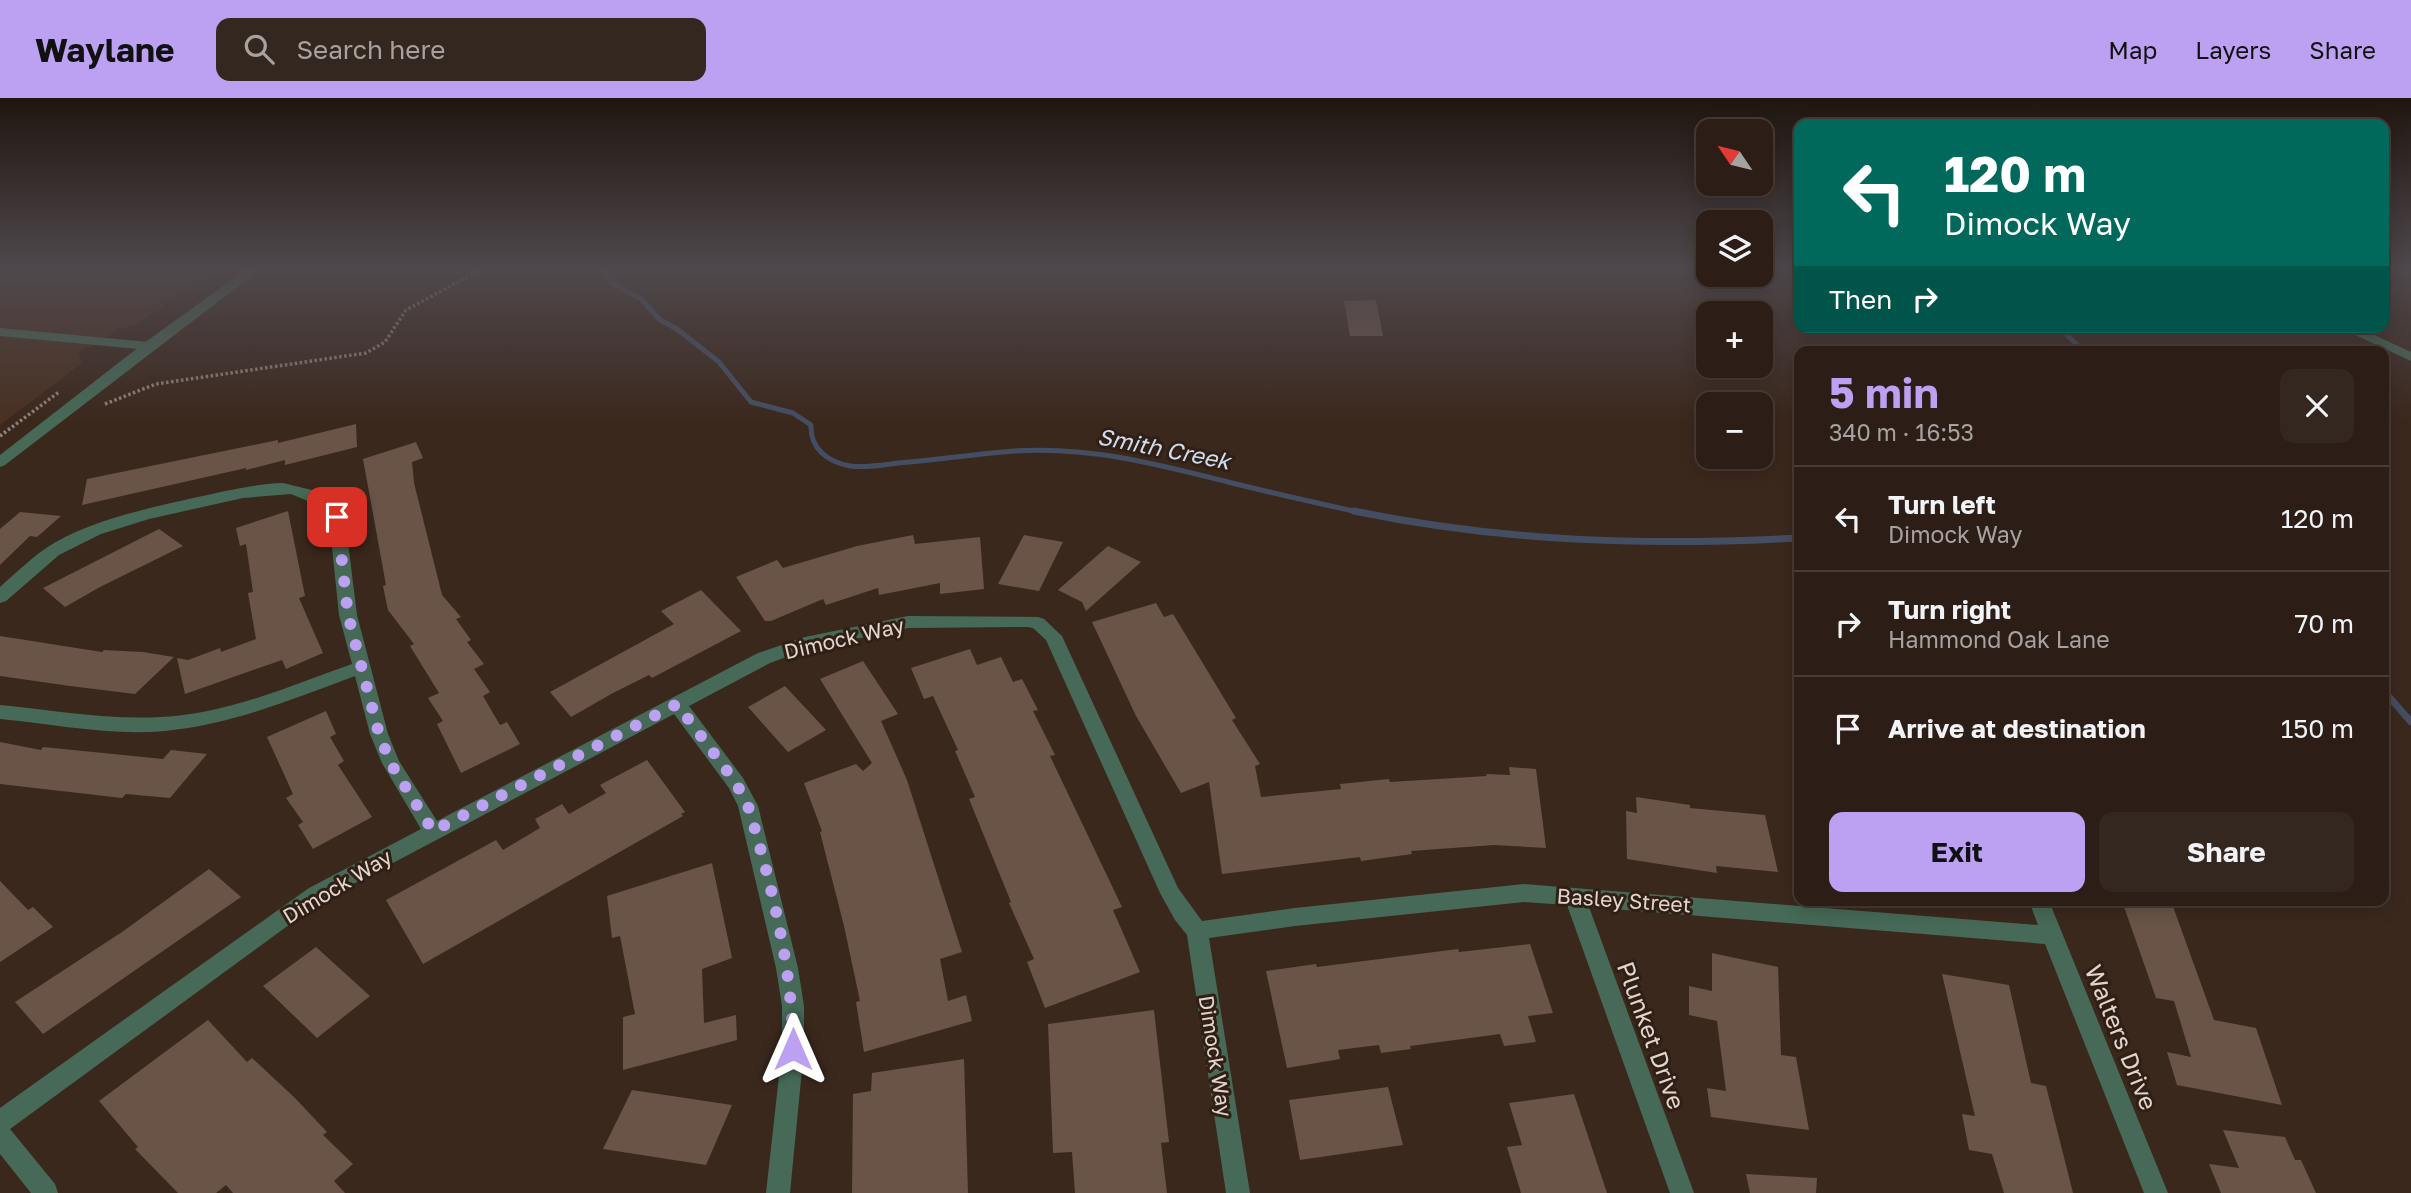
<!DOCTYPE html>
<html lang="en">
<head>
<meta charset="utf-8">
<style>
  body { margin:0; font-family:"Golos Text",sans-serif; background:#34271f; color:#f1f3f6; height:100vh; display:flex; flex-direction:column; font-size:26px; white-space:nowrap }
  * { box-sizing:border-box; margin:0 }
  p { font-size:23px; color:#a6a2a1 }
  .icon { flex:none; width:38px; height:38px; fill:none; stroke:currentColor; stroke-width:2; stroke-linecap:round; stroke-linejoin:round }
  .map { position:relative; flex:1; overflow:hidden }
  .details { position:absolute; left:1794px; top:248px; width:595px; height:560px; display:flex; flex-direction:column; background:#2c1e16; border-radius:14px; box-shadow:0 4px 18px #0003,0 0 0 2px #483c35 }
  .details>* { flex:none }
  .banner { position:absolute; left:1794px; top:21px; width:595px; height:214px; border-radius:14px; box-shadow:0 4px 18px #0003,0 0 0 2px #483c35; background:#00695c; color:#fff; overflow:hidden }
  .needle { width:46px; rotate:305deg }
  .tools { position:absolute; left:1696px; top:21px; display:grid; gap:14px }
  .tools a { display:grid; place-items:center; width:77px; height:77px; border-radius:14px; background:#2c1e16; box-shadow:0 4px 18px #0003,0 0 0 2px #483c35; font-size:35px }
  .pin { position:absolute; display:grid; place-items:center; width:60px; height:60px; color:#fff; margin:-30px; border-radius:14px; box-shadow:0 4px 10px #0006 }
  .me { position:absolute; width:77px; margin:-38px; rotate:0deg; stroke-linejoin:round; filter:drop-shadow(0 0 5px #0008) }
  .turn { display:flex; align-items:center; gap:24px; height:147px; padding:0 35px; font-size:32px }
  .turn .icon { width:91px; height:91px; stroke-width:2.5 }
  .turn b { display:block; font-size:49px; line-height:60px }
  .then { display:flex; align-items:center; height:66px; padding:0 35px; background:#0003; gap:14px; font-size:26px }
  .round { display:grid; place-items:center; flex:none; width:74px; height:74px; border-radius:14px; background:#34271f }
  .head { display:flex; align-items:center; justify-content:space-between; height:119px; padding:0 35px }
  h1 { font-size:42px; font-weight:700; line-height:52px; color:#bca0f2 }
  .cta { display:flex; gap:14px; margin-top:auto; padding:14px 35px }
  .cta a { flex:1; height:80px; border-radius:14px; background:#bca0f2; color:#111; font-size:28px; font-weight:700; line-height:80px; text-align:center }
  .cta a+a { background:#34271f; color:#f1f3f6 }
  ul { padding:0; list-style:none }
  li { display:flex; align-items:center; gap:21px; height:105px; padding:0 35px; border-top:2px solid #483c35 }
  li div { flex:1 }
  li b { display:block; font-size:26px }
  li em { font-style:normal }
  header { display:flex; align-items:center; gap:42px; box-sizing:border-box; height:98px; padding:0 35px; background:#bca0f2; color:#111 }
  header strong { font-size:33px }
  nav { display:flex; gap:38px; margin-inline-start:auto; font-size:24px }
  .search { width:490px; height:63px; background:#34271f; display:flex; align-items:center; gap:18px; box-sizing:border-box; padding:0 24px; border-radius:14px; color:#a6a2a1; font-size:26px }
  .map>svg:first-child { display:block }
  .built { fill:#493021 }
  .lines { fill:none; stroke-linecap:round; stroke-linejoin:round }
  .stream-far1 { stroke:#444e62; stroke-width:5 }
  .stream { stroke:#444e62; stroke-width:7 }
  .building { fill:#695447 }
  .path { stroke:#918178; stroke-width:3.5; stroke-dasharray:2.5 2.5; stroke-linecap:butt }
  .minor { fill:#466a57; fill-rule:evenodd }
  .tertiary { fill:#466a57; fill-rule:evenodd }
  .route { stroke:#bca0f2; stroke-width:12; stroke-dasharray:0 21.6 }
  .labels { text-anchor:middle; dominant-baseline:central; stroke-width:6; stroke-linejoin:round; paint-order:stroke }
  .street-label { font-size:21px; fill:#e2d5ce; stroke:#301f14 }
  .water-label { font-size:23px; font-style:italic; fill:#cfdcef; stroke:#301f14 }
  .near-street-label { font-size:24px; fill:#e2d5ce; stroke:#301f14 }
</style>
</head>
<body>
<header>
<strong>Waylane</strong>
<div class="search"><svg class="icon" aria-label="search" viewBox="0 0 24 24"><circle cx="10" cy="10" r="6"/><path d="M15 15l6 6"/></svg>Search here</div>
<nav><a>Map</a><a>Layers</a><a>Share</a></nav>
</header>
<div class="map">
<svg width="2411" height="1095" viewBox="0 0 2411 1095">
  <rect width="100%" height="100%" fill="#3b281d"/>
  <path class="built" d="M0 170H219L139 225 119 231 78 255 82 265 0 327Z"/>
  <g class="lines">
    <g class="stream-far1">
      <path d="M599 170 612 185 641 201 660 222 677 231 719 264 751 304 793 315 811 327C810 351 828 364 850 368 865 370 883 367 898 365 937 362 975 356 1014 353 1089 348 1156 366 1228 384 1272 395 1317 405 1362 415"/>
      <path d="M2058 229 2085 254"/>
    </g>
    <g class="stream">
      <path d="M1354 413C1504 444 1646 448 1799 440"/>
      <path d="M2384 593 2411 624"/>
    </g>
  </g>
  <g class="building">
    <path d="M1376 202 1383 238H1350L1344 203Z"/>
    <path d="M356 326 357 349 285 367V362L246 372V370L82 407 87 381 278 342V345Z"/>
    <path d="M416 344 423 360 412 364 414 385 442 497 461 519 456 521 471 542 467 544 484 566 474 571 490 594 483 598 500 627 507 624 520 646 461 675 437 626 443 623 428 600 439 595 410 548 414 546 388 512 383 488 386 487 363 361Z"/>
    <path d="M288 413 305 498 299 500 323 555 286 571 282 562 185 596 177 560 188 562 220 550 221 554 256 541 248 495 253 494 246 446 240 448 236 430Z"/>
    <path d="M20 414 61 418 37 439 30 438 0 467V431Z"/>
    <path d="M159 431 183 448 100 489 65 509 43 490Z"/>
    <path d="M913 437 915 446 980 439 984 491 940 496V485L879 497 878 490 826 507 823 501 771 523H765L736 479 777 462 783 470 857 448Z"/>
    <path d="M1024 437 1063 444 1039 493 998 486Z"/>
    <path d="M1108 448 1141 464 1086 513 1082 504 1058 492Z"/>
    <path d="M701 492 741 533 652 580 649 577 613 595 571 619 550 594 674 526 661 513Z"/>
    <path d="M1156 505 1164 519 1173 516 1236 620 1232 622 1260 666 1255 668 1261 699 1341 691 1340 686 1389 681 1390 684 1487 678 1486 676 1510 677 1509 669 1536 671 1546 750 1494 747 1411 753 1412 756 1361 763 1360 759 1222 776 1209 684 1181 695 1136 618 1092 524Z"/>
    <path d="M0 538 102 554 104 552 143 554 174 559 135 596 70 588 0 578Z"/>
    <path d="M970 551 977 567 1001 559 1013 584 1022 581 1038 612 1033 613 1055 657 1050 658 1122 809 1113 812 1140 874 1045 910 1027 864 1034 861 1009 805 1011 804 969 701 975 699 955 653 958 652 933 598 924 601 911 570Z"/>
    <path d="M863 563 898 616 881 623 907 682 962 854 940 861 948 903 966 897 972 923 864 954 856 904 860 903 844 828 820 734 822 733 804 685 856 666 863 673 872 665 820 581Z"/>
    <path d="M785 588 826 632 788 654 748 609Z"/>
    <path d="M326 613 336 636 330 639 344 663 338 667 372 719 313 751 298 727 303 724 286 700 293 696 267 639Z"/>
    <path d="M0 644 41 652 43 649 163 661 171 652 207 656 170 700 126 696 122 700 0 686Z"/>
    <path d="M647 662 685 714 681 716 683 718 423 866 386 802 496 742 503 752 540 730 535 721 562 706 569 716 606 695 600 687Z"/>
    <path d="M1636 699 1690 707V710L1765 717 1778 774 1716 768 1717 775 1627 761 1626 713 1637 715Z"/>
    <path d="M712 765 732 860 702 871 704 925 736 917 737 942 623 972V919L635 916 620 838 612 840 607 798Z"/>
    <path d="M209 771 241 799 43 936 15 904 122 834Z"/>
    <path d="M0 783 28 812 33 809 53 829 0 864Z"/>
    <path d="M2122 803H2171L2214 922 2256 930 2282 1007 2177 987 2167 954 2191 959 2174 903 2156 900Z"/>
    <path d="M1530 846 1553 915 1528 918 1536 944 1504 948 1500 936 1410 948 1411 951 1381 955 1379 947 1338 952 1340 961 1287 970 1266 873 1316 866 1317 869 1458 851 1459 854Z"/>
    <path d="M316 849 370 898 317 940 263 888Z"/>
    <path d="M1712 855 1778 869 1781 957 1796 959 1809 1032 1711 1019 1707 990 1726 993 1717 923 1689 917V888L1712 893Z"/>
    <path d="M1942 876 2009 887 2031 985 2046 988 2073 1095H2004L1992 1056 1969 1052 1962 1016 1975 1018Z"/>
    <path d="M1154 912 1169 1044 1161 1045 1167 1095H1075L1072 1054 1053 1055 1048 926Z"/>
    <path d="M208 922 247 964 252 960 295 1000 327 1034 323 1037 353 1066 334 1083 345 1095H233L226 1087 216 1095H178L135 1051 138 1049 99 1003Z"/>
    <path d="M964 961 968 1095H852L853 996 871 993 872 975Z"/>
    <path d="M1388 989 1403 1047 1300 1062 1289 1002Z"/>
    <path d="M632 992 732 1007 706 1067 603 1051Z"/>
    <path d="M1574 996 1607 1095H1521L1507 1049 1522 1047 1509 1005Z"/>
    <path d="M2223 1032 2285 1039 2295 1062H2301L2316 1095H2221L2209 1066 2239 1070Z"/>
    <path d="M1746 1076 1817 1080 1816 1095H1750Z"/>
  </g>
  <g class="lines">
    <g class="path">
      <path d="M105 306 156 286 366 255 385 244 406 212 484 170"/>
      <path d="M0 338 59 294"/>
    </g>
    <g class="minor">
      <path d="M2338 229H2357L2411 254V263Z"/>
      <path d="M0 230 149 244 156 248 149 252 0 238Z"/>
      <path d="M283 385 320 394 332 403 345 420 357 517 388 636 399 663 437 723 758 555 805 539 908 518 1038 519 1044 521 1062 538 1178 790 1202 823 1295 810 1524 786 2038 827 2029 803H2049L2168 1095H2144L2045 846 1589 809 1694 1095H1670L1567 807 1524 804 1295 828 1209 840 1250 1095H1226L1187 837 1175 822 1160 795 1046 542 1033 530 1027 529 908 530 808 551 770 565 689 608 743 680 758 708 798 870 804 908V951L790 1095H766L782 951V908L776 870 738 708 729 690 674 616 323 802 10 1031 55 1086 58 1095H31L0 1056V1010L309 790 421 731 382 665 370 636 355 578C293 601 231 627 165 633 110 638 54 626 0 621V607C53 612 107 622 161 619 227 616 290 588 352 566L339 517 329 420 315 406 291 396 243 400 149 421 101 436 59 457 6 503 0 505V489C17 474 34 457 54 445 96 421 146 411 193 400 222 394 252 386 283 385Z"/>
    </g>
    <path class="tertiary" d="M248 170H262L5 367 0 369V357L144 245Z"/>
  </g>
  <linearGradient id="sky" x2="0" y2="1"><stop stop-color="#201610"/><stop offset="0.53" stop-color="#4f484c"/><stop offset="1" stop-color="#4f484c" stop-opacity="0"/></linearGradient>
  <rect width="2411" height="323" fill="url(#sky)"/>
  <g class="lines">
    <path class="route" d="M337 419 348 517 379 636 391 666 433 733 677 606 736 685 748 708C771 784 793 872 793 951"/>
  </g>
  <g class="labels">
    <g class="street-label">
      <text transform="translate(844 540) rotate(-13)">Dimock Way</text>
      <text transform="translate(337 788) rotate(-31)">Dimock Way</text>
      <text transform="translate(1624 802) rotate(4)">Basley Street</text>
      <text transform="translate(1216 958) rotate(81)">Dimock Way</text>
    </g>
    <g class="water-label">
      <text transform="translate(1164 350) rotate(11)">Smith Creek</text>
    </g>
    <g class="near-street-label">
      <text transform="translate(1652 937) rotate(70)">Plunket Drive</text>
      <text transform="translate(2122 939) rotate(68)">Walters Drive</text>
    </g>
  </g>
</svg>
<div class="tools">
<a><svg class="needle" viewBox="-14 -14 28 28"><path d="M0-13l5 13h-10z" fill="#e53935"/><path d="M0 13l5-13h-10z" fill="#a6a2a1"/></svg></a>
<a><svg class="icon" aria-label="layers" viewBox="0 0 24 24"><path d="M12 4l9 5-9 5-9-5zM3 14l9 5 9-5"/></svg></a>
<a>+</a>
<a>−</a>
</div>
<div class="pin" style="left:337px;top:419px;background:#d93025"><svg class="icon" aria-label="arrive" viewBox="0 0 24 24"><path d="M6 21V4h12l-3 4 3 4H6"/></svg></div>
<svg class="me" style="left:793px;top:951px" viewBox="-20 -20 40 40"><path d="M0-17L14 15 0 8-14 15z" fill="#bca0f2" stroke="#fff" stroke-width="4"/></svg>
<div class="banner">
<div class="turn"><svg class="icon" aria-label="left" viewBox="0 0 24 24"><path d="M17 20v-9H6M10 6l-5 5 5 5"/></svg><div><b>120 m</b>Dimock Way</div></div>
<div class="then">Then<svg class="icon" aria-label="right" viewBox="0 0 24 24"><path d="M7 20v-9h11M14 6l5 5-5 5"/></svg></div>
</div>
<section class="details">
<div class="head"><div><h1>5 min</h1><p>340 m · 16:53</p></div><a class="round"><svg class="icon" aria-label="close" viewBox="0 0 24 24"><path d="M6 6l12 12M18 6L6 18"/></svg></a></div>
<ul>
<li><svg class="icon" aria-label="left" viewBox="0 0 24 24"><path d="M17 20v-9H6M10 6l-5 5 5 5"/></svg><div><b>Turn left</b><p>Dimock Way</p></div><em>120 m</em></li>
<li><svg class="icon" aria-label="right" viewBox="0 0 24 24"><path d="M7 20v-9h11M14 6l5 5-5 5"/></svg><div><b>Turn right</b><p>Hammond Oak Lane</p></div><em>70 m</em></li>
<li><svg class="icon" aria-label="arrive" viewBox="0 0 24 24"><path d="M6 21V4h12l-3 4 3 4H6"/></svg><div><b>Arrive at destination</b></div><em>150 m</em></li>
</ul>
<div class="cta"><a>Exit</a><a>Share</a></div>
</section>
</div>
</body>
</html>
